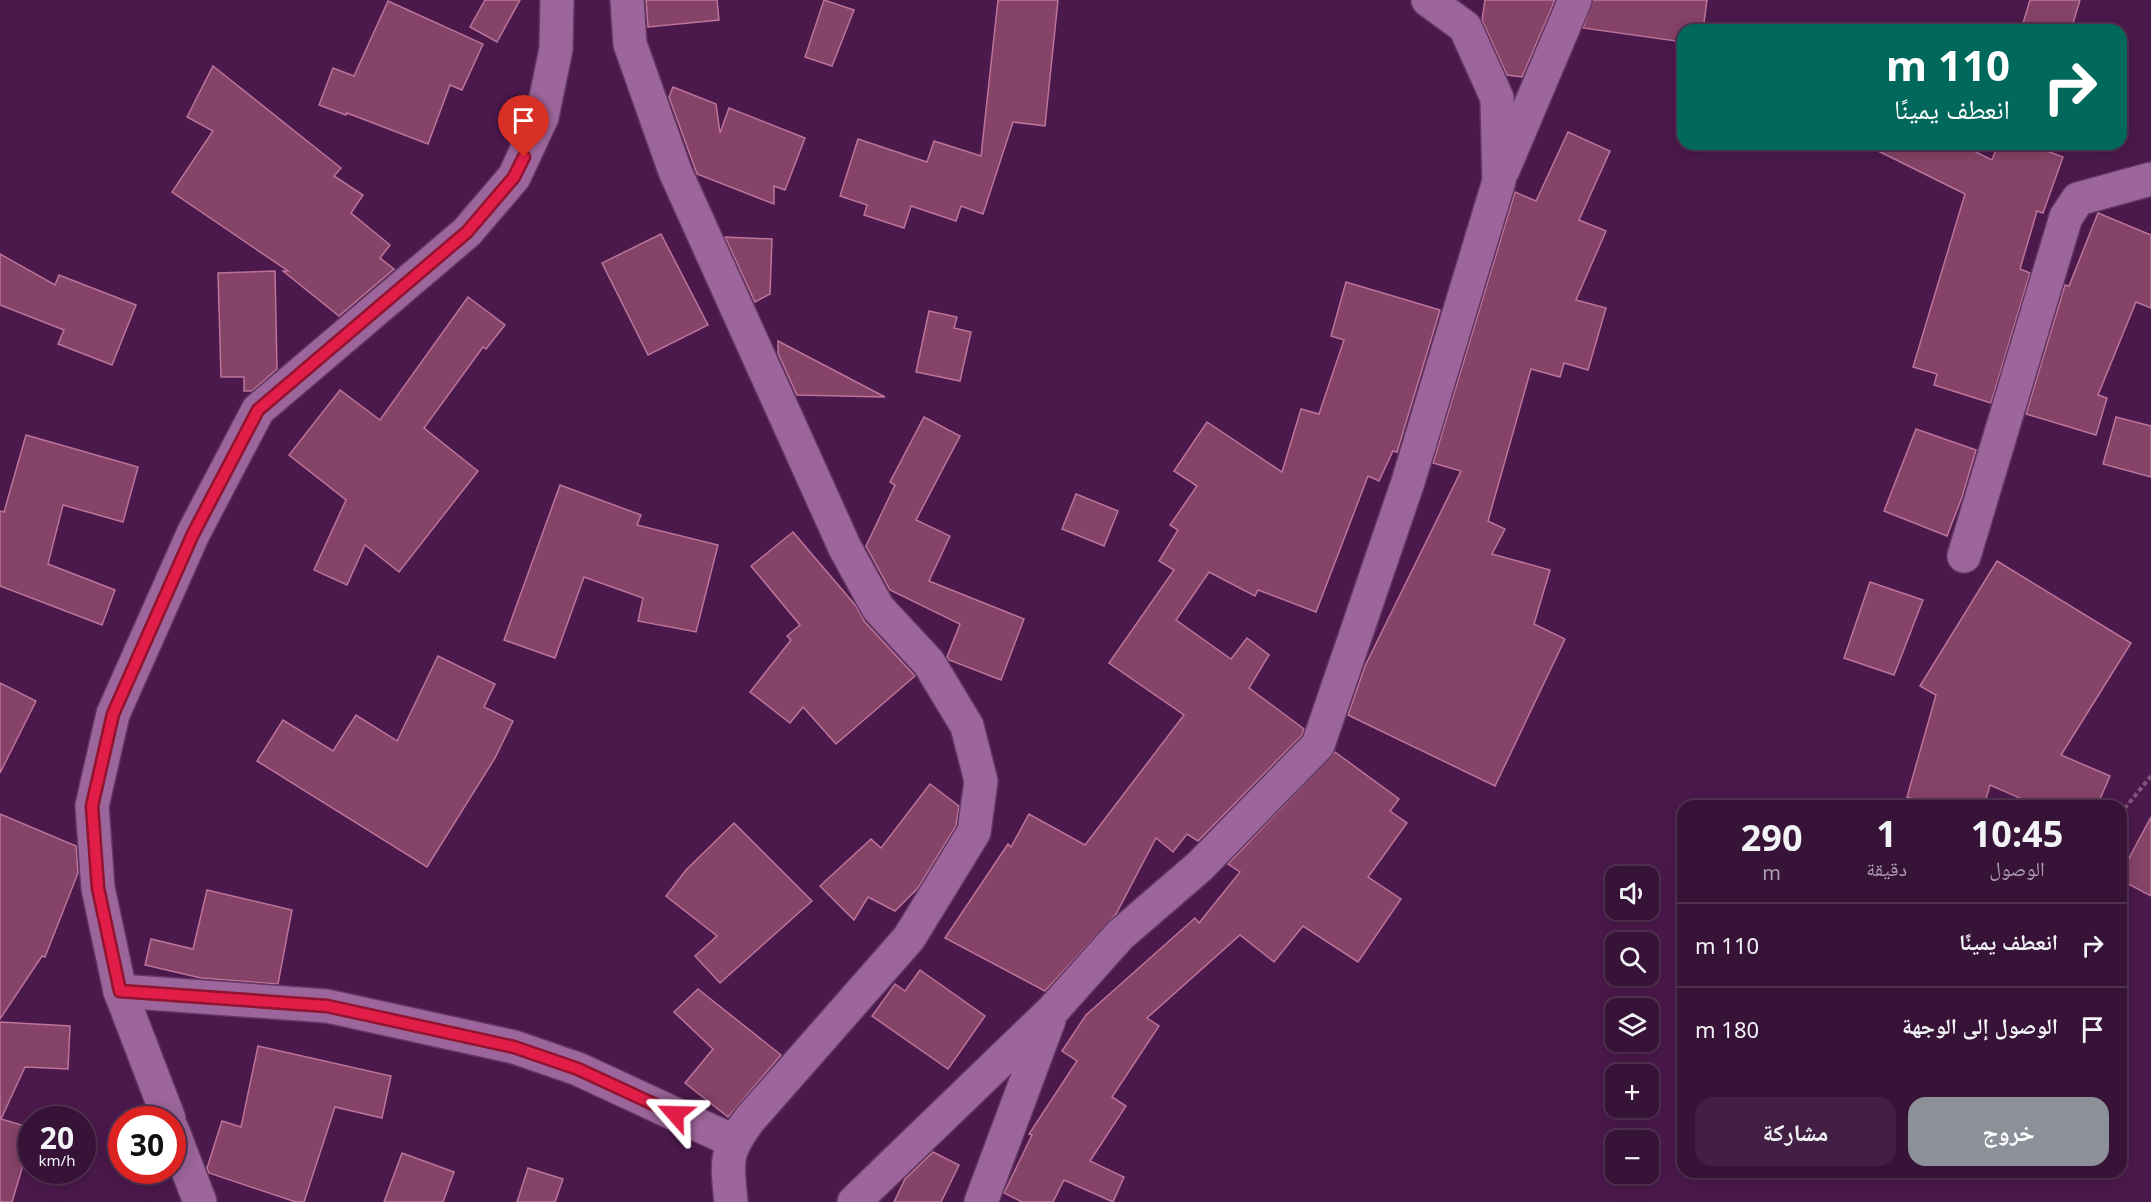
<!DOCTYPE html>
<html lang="ar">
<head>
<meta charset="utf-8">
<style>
  body { margin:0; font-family:"Noto Sans","Noto Naskh Arabic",sans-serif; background:#432043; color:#f1f3f6; direction:rtl; height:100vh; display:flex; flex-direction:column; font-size:22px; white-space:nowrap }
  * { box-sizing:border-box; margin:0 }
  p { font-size:20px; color:#ab9eae }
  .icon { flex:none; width:33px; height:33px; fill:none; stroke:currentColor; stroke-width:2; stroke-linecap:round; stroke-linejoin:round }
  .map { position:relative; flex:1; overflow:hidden; direction:ltr }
  .details { position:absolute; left:1677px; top:800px; width:450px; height:378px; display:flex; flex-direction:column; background:#381338; border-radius:18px; box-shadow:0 3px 15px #0003,0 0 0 2px #523253; direction:rtl }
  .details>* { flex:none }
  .top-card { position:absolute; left:1677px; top:24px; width:450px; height:126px; border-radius:18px; box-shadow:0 3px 15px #0003,0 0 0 2px #523253; direction:rtl; background:#00695c; color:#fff; overflow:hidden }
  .fabs { position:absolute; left:1605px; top:866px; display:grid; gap:12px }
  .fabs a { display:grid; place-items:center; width:54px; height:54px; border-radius:12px; background:#381338; box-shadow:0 3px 15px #0003,0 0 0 2px #523253; font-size:30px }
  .speed { position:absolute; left:18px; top:1106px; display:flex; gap:12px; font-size:30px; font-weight:700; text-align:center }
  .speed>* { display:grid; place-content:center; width:78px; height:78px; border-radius:50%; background:#381338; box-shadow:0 3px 15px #0003,0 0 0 2px #523253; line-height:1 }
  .speed small { font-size:15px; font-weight:400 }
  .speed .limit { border:9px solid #d22; background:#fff; color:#111 }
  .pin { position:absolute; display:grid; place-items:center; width:51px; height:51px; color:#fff; margin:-62px -26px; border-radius:50% 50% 50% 0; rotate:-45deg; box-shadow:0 0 6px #0007 }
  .pin .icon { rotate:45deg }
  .me { position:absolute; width:66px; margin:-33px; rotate:295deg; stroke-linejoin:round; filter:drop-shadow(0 0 4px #0008) }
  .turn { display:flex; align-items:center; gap:21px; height:126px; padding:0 18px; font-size:27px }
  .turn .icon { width:78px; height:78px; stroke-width:2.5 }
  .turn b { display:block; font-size:42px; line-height:51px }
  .eta { display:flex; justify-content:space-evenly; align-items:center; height:102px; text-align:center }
  .eta b { font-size:36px; font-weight:700; line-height:42px }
  .action { display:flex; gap:12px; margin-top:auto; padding:12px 18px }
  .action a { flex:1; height:69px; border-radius:18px; background:#8c9099; color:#fff; font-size:24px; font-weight:700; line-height:69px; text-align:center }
  .action a+a { background:#432043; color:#f1f3f6 }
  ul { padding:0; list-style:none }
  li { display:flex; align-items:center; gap:18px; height:84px; padding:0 18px; border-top:2px solid #523253 }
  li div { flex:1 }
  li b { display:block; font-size:22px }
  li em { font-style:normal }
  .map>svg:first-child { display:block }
  .building { fill:#854367; stroke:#bc749a; stroke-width:1.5 }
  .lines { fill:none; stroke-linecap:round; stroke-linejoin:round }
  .minor-casing { stroke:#623762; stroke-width:36 }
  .path { stroke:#805480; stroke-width:4; stroke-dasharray:4.5 3; stroke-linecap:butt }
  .minor { stroke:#9c659b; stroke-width:33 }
  .route-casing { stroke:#92132f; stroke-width:15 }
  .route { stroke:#e11d48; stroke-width:10 }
</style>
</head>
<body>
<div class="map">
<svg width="2151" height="1202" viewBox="0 0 2151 1202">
  <rect width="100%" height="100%" fill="#4b194b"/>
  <g class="building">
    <path d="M485 0H520L497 42 470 27Z"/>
    <path d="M646 0H717L719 20 648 27Z"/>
    <path d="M824 0 854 10 832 66 805 57Z"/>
    <path d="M998 0H1058L1045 126 1013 122 983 214 961 206 956 221 911 206 904 228 864 215 867 205 840 196 858 139 927 162 934 141 981 156Z"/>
    <path d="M1485 0H1555L1522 77 1507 75 1482 20Z"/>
    <path d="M1593 0H1707L1703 30H1683V42L1583 28Z"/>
    <path d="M2030 0H2080L2071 30H2021Z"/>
    <path d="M388 1 483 44 462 90 450 85 428 144 347 113 346 115 319 105 333 68 354 76Z"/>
    <path d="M213 66 341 168 334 176 363 195 351 213 390 245 380 258 394 269 339 316 283 271H288L172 192 213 131 187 117Z"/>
    <path d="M673 87 716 104 720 133 729 108 805 138 785 190 774 186V204L697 174 669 97Z"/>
    <path d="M1568 132 1610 151 1579 220 1606 231 1576 300 1606 308 1588 370 1564 363 1560 377 1531 369 1488 521 1505 529 1492 554 1550 570 1534 624 1565 639 1495 786 1348 715 1365 666 1461 471 1433 463 1515 192 1536 201Z"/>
    <path d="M1864 144H1960L1992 160 1998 144H2028L2063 157 2043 213 2037 211 2020 269 2030 273 1991 403 1934 385 1937 374 1913 367 1965 194Z"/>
    <path d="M2098 213 2151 235V308L2136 302 2098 395 2107 398 2096 435 2026 414 2065 285 2069 286Z"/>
    <path d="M661 234 708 325 648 355 602 263Z"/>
    <path d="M725 237 772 239 770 294 755 302Z"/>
    <path d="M0 254 55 285 59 275 136 305 112 365 58 344 64 330 0 305Z"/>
    <path d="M275 271 277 369 252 391H244V377H221L218 273Z"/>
    <path d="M1346 282 1440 310 1397 452 1393 451 1379 481 1368 476 1316 612 1258 590 1255 596 1209 572 1176 620 1231 659 1247 638 1269 655 1249 688 1304 729 1302 735 1198 841 1187 834 1173 852 1156 838 1116 914 1045 991 945 938 1008 844 1011 847 1029 814 1085 845 1184 715 1109 663 1174 570 1159 561 1178 530 1170 525 1197 486 1174 471 1207 422 1282 472 1301 409 1319 414 1344 340 1331 336Z"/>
    <path d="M468 297 505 325 486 349 483 347 424 428 478 471 399 572 365 545 347 585 314 570 346 500 289 455 340 390 380 420Z"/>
    <path d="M929 311 957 317 954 328 971 332 960 381 916 372Z"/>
    <path d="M778 341 885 397 797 395 778 353Z"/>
    <path d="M924 417 960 436 916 520 950 536 929 581 1024 619 1001 680 949 660 947 657 960 624 890 590 866 546 895 485 890 482Z"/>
    <path d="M2116 417 2151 426V477L2103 464Z"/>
    <path d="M1916 429 1976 450 1962 497 1947 536 1884 511Z"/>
    <path d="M26 435 138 467 123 522 63 505 48 564 115 590 102 625 0 586V511L4 512Z"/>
    <path d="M560 485 641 515 637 525 718 545 696 632 638 621 643 598 584 577 555 658 504 640Z"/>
    <path d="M1076 494 1118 511 1104 546 1062 529Z"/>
    <path d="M793 532 856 606 864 621 915 676 836 744 803 707 790 723 750 692 791 640 787 636 800 625 751 566Z"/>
    <path d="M1997 561 2131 643 2061 755 2110 776 2097 806H2038L1990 785 1984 806H1935L1907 797 1936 695 1920 686Z"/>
    <path d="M1870 582 1923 600 1894 675 1844 658Z"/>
    <path d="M438 656 495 684 484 707 513 721 495 758 427 867 257 761 283 720 333 751 356 715 397 741Z"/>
    <path d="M0 683 36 701 0 773Z"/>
    <path d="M1335 752 1399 799 1390 811 1407 823 1368 877 1401 899 1358 962 1303 926 1274 962 1240 935 1147 1018 1159 1026 1112 1097 1126 1106 1090 1161 1124 1177 1113 1202 1064 1180 1053 1202H1022L1004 1193 1032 1135 1029 1134 1077 1061 1062 1051 1086 1015 1195 918 1199 923 1240 872 1228 864Z"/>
    <path d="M930 784 959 806 956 826 918 888 895 911 868 897 854 920 820 886 871 839 881 848Z"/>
    <path d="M0 814 76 846 78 873 45 957 42 956 0 1019Z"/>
    <path d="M2151 817V896L2121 880V873Z"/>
    <path d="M734 823 812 901 720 983 695 956 717 936 666 896 686 870Z"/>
    <path d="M207 890 292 910 278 984 201 978 145 965 151 939 193 949Z"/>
    <path d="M920 970 985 1016 948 1069 872 1016 895 984 905 991Z"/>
    <path d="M698 989 781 1055 728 1117 685 1083 713 1049 674 1012Z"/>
    <path d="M0 1022 70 1026 68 1069 25 1067 1 1119 32 1128V1157L26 1155 12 1202H0Z"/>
    <path d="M258 1046 391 1076 382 1118 335 1107 304 1202H296L209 1173 207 1168 222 1121 241 1127Z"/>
    <path d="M933 1152 959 1165 941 1202H894L905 1179Z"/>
    <path d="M402 1153 454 1172 443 1202H384Z"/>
    <path d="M528 1168 563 1179 555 1202H517Z"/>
  </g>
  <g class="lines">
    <g class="minor-casing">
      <g id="minor">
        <path d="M627 0 630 44 675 171 845 548 878 608 929 663 967 726 981 781 974 832 909 938 749 1120C724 1154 727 1162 731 1202"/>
        <path d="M1503 170 1575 0"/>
        <path d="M1964 556 2066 217 2078 199 2151 179"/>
        <path d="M120 991 327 1006 514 1047 578 1069 733 1141"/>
        <path d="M169 1119 120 991 98 888 92 806 113 714 193 534 258 410 467 232 514 177 542 117 556 49 557 0"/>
        <path d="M172 1129 200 1202"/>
        <path d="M854 1202 1053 1010 1120 935 1200 866 1318 745 1408 482 1499 181 1497 98 1465 27 1428 0"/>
        <path d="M981 1202 1049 1020"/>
      </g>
    </g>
    <path class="path" d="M2121 846 2125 808 2151 776"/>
    <use href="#minor" class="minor"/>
  </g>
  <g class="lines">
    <g class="route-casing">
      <path id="route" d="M524 157 514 177 467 232 258 410 193 534 113 714 92 806 98 888 120 991 327 1006 350 1011 514 1047 578 1069 675 1114"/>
    </g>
    <use href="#route" class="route"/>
  </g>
</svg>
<div class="fabs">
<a><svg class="icon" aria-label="sound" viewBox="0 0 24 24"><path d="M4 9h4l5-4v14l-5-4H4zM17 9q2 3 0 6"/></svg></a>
<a><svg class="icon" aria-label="search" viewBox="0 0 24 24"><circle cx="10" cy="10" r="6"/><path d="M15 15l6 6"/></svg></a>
<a><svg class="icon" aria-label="layers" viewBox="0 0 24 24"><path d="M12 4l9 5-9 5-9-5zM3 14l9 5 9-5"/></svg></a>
<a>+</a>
<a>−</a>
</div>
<div class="speed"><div>20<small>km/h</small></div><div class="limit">30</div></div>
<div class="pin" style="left:524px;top:157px;background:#d93025"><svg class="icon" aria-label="arrive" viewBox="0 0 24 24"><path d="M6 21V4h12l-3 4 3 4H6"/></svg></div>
<svg class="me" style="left:675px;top:1114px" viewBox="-20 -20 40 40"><path d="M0-17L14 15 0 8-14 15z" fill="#e11d48" stroke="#fff" stroke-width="4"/></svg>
<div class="top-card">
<div class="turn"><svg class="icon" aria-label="right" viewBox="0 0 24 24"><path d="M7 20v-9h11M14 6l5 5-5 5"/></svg><div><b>110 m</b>انعطف يمينًا</div></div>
</div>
<section class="details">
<div class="eta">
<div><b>10:45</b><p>الوصول</p></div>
<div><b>1</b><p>دقيقة</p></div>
<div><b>290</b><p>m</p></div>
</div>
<ul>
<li><svg class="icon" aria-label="right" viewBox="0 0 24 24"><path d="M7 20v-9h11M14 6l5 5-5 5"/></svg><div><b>انعطف يمينًا</b></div><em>110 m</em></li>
<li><svg class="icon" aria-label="arrive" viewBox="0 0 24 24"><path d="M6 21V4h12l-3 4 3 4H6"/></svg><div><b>الوصول إلى الوجهة</b></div><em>180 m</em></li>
</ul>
<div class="action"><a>خروج</a><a>مشاركة</a></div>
</section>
</div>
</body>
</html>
